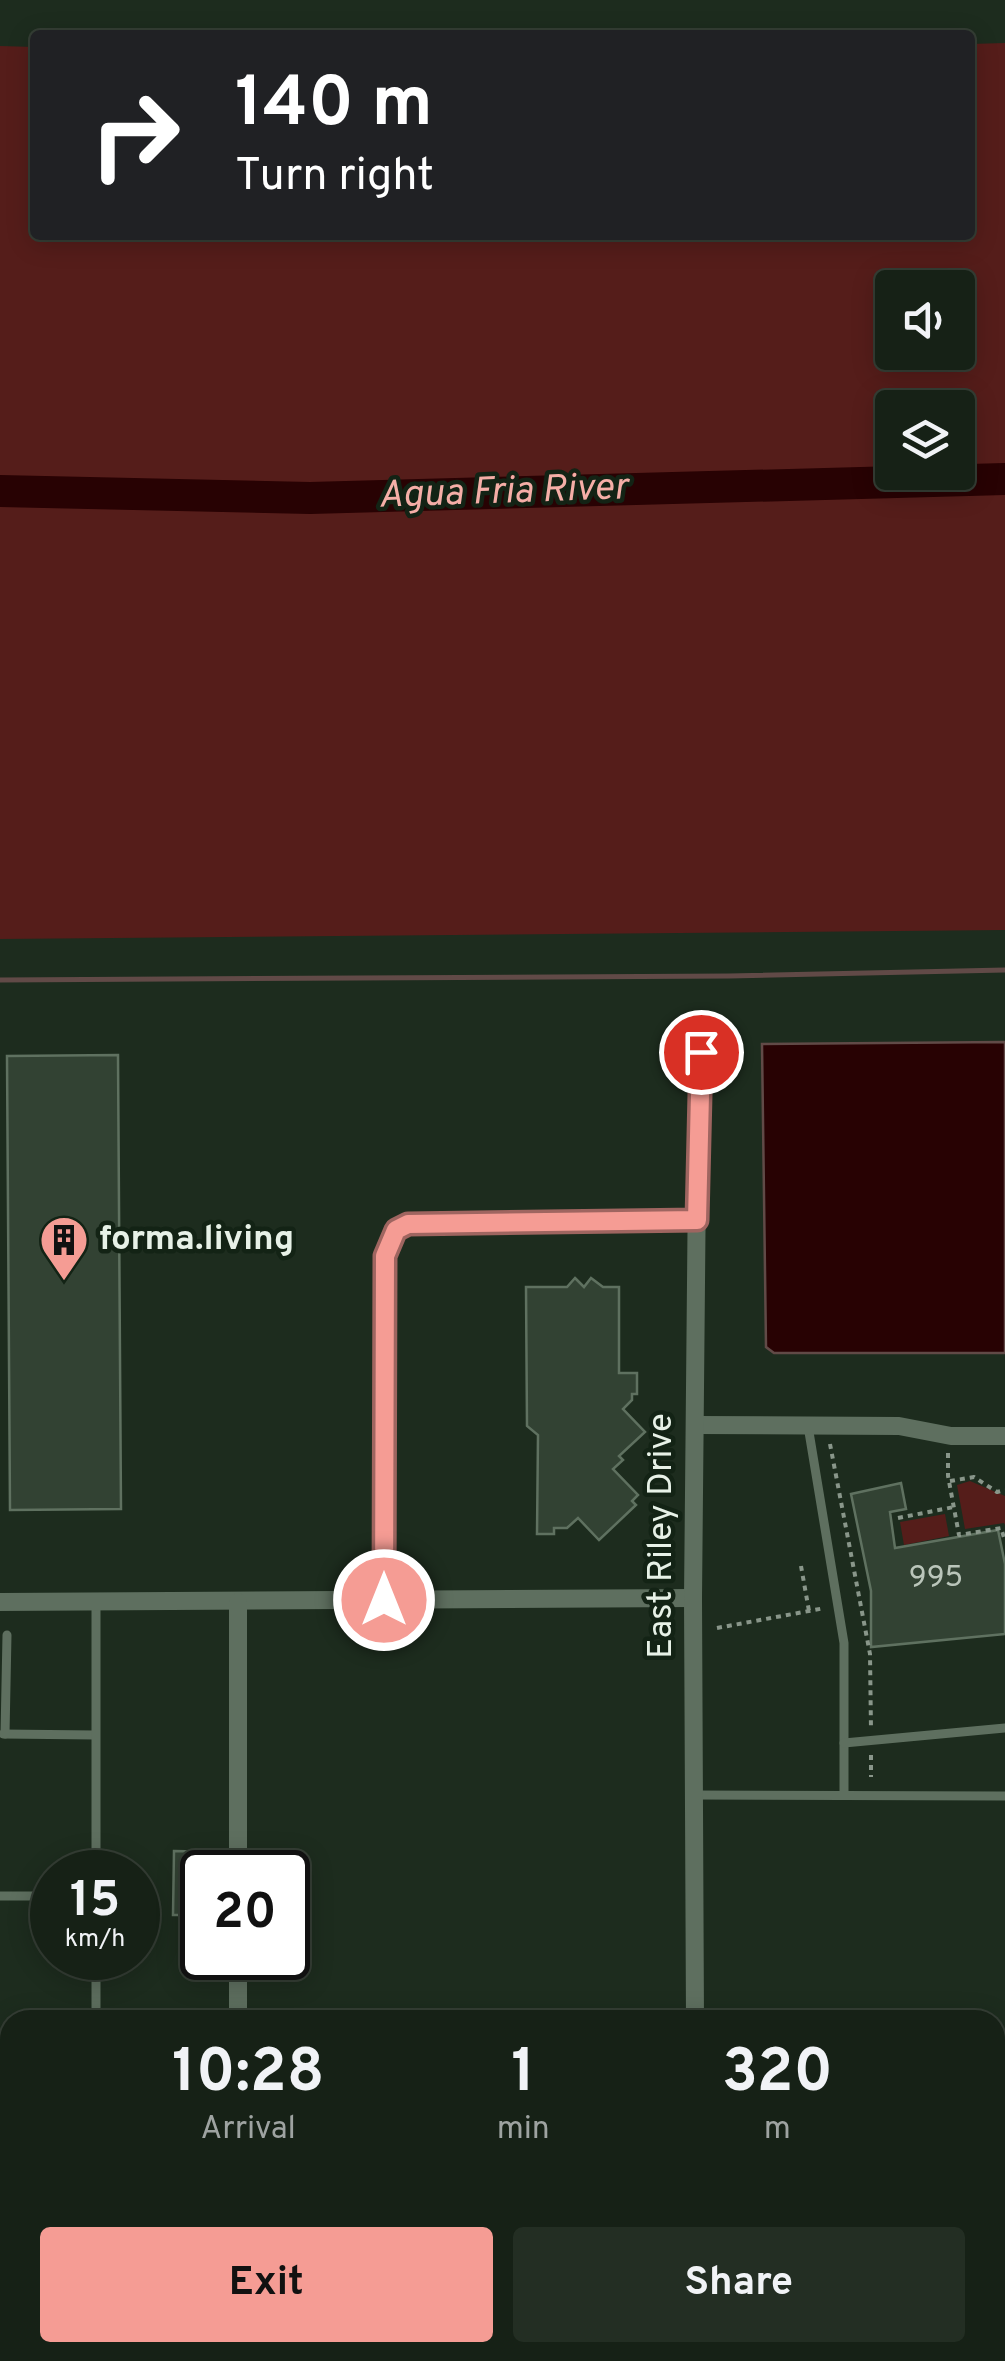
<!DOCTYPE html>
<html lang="en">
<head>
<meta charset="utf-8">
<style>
  body { margin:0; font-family:Overpass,sans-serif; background:#232e23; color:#f1f3f6; height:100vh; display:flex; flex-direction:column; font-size:38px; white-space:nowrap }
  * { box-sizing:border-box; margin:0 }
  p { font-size:32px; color:#9ea3a1 }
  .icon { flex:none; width:55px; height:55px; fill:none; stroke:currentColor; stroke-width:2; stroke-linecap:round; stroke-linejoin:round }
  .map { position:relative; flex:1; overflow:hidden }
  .details { position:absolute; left:0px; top:2010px; width:1005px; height:352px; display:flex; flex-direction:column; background:#162116; border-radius:30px 30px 0 0; box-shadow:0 5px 25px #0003,0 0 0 2px #353e35 }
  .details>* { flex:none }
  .banner { position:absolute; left:30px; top:30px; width:945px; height:210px; border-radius:10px; box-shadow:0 5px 25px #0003,0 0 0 2px #353e35; background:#202124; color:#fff; overflow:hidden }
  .controls { position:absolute; left:875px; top:270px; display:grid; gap:20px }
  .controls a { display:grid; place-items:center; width:100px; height:100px; border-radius:10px; background:#162116; box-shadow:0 5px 25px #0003,0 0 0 2px #353e35; font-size:50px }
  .speed { position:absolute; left:30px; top:1850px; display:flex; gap:20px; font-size:50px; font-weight:700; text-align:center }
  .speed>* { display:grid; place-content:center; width:130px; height:130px; border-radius:50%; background:#162116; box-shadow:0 5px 25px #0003,0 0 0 2px #353e35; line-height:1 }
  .speed small { font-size:25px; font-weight:400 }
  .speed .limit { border:5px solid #111; border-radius:15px; background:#fff; color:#111 }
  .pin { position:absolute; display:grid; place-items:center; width:85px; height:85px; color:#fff; margin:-42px; border:5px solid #fff; border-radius:50%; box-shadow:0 2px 10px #0007 }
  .me { position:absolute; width:110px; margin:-55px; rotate:0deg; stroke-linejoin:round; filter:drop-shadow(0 0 8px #0008) }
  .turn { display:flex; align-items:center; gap:35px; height:210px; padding:0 40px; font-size:45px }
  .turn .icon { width:130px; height:130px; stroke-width:2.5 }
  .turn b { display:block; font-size:70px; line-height:85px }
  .eta { display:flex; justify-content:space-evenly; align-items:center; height:170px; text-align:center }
  .eta b { font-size:60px; font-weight:700; line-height:70px }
  .primary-button { display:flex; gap:20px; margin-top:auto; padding:20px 40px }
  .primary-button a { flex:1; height:115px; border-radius:10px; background:#f59c94; color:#111; font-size:40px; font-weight:700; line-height:115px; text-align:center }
  .primary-button a+a { background:#232e23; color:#f1f3f6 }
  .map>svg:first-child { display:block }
  .green { fill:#551d1a; fill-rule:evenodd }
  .water { fill:#280203; stroke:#614a47; stroke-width:2.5 }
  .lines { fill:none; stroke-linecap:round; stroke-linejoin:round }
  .stream { stroke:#614a47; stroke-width:5 }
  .river { stroke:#280203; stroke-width:32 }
  .building { fill:#324233; stroke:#5f7160; stroke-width:2.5 }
  .path { stroke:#89968a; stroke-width:4; stroke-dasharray:5 5; stroke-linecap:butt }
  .lane { stroke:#5e6f5f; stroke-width:9 }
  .street { stroke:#5e6f5f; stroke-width:18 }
  .route-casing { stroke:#9f6560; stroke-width:25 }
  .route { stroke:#f59c94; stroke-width:18 }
  .labels { text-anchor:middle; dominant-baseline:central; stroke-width:9; stroke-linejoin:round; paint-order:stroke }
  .number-label { font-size:30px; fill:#bac5ba }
  .poi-label { font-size:35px; font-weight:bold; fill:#e7f1e7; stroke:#132315; text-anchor:start }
  .street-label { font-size:35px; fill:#e7f1e7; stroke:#132315 }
  .water-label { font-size:38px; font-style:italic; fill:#f5aea7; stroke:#132315 }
</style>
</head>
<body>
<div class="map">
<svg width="1005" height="2361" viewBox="0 0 1005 2361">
  <rect width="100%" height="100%" fill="#1d2c1e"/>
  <g class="green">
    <path d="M1005 43V930L0 939V46L35 47V235H970V44ZM892 288H958V352H892ZM892 408H958V472H892Z"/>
    <path d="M970 1481 1005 1496V1525L1004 1523 965 1529 957 1485Z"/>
    <path d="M945 1514 949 1536 904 1545 900 1522Z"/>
  </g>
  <path class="water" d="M1005 1042V1353H774L766 1347 762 1044Z"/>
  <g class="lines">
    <path class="stream" d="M0 980 729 976 1005 970"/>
    <path class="river" d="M0 491 310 498 1005 479"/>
  </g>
  <g class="building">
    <path d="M118 1055 121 1509 10 1510 7 1056Z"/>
    <path d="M575 1278 584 1287 591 1278 603 1287H619V1373H637V1394H632V1400L623 1409 645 1432 619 1456 623 1460 613 1469 638 1495 632 1501 636 1505 599 1540 578 1518 567 1528H554V1534H537L538 1435 527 1426 526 1287H567Z"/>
    <path d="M901 1483 906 1509 890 1512 895 1548 998 1530 1005 1564V1634L871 1647V1591L851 1494Z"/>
    <path d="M174 1851 218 1852V1872H202V1915H173Z"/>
    <path d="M995 2301H1005V2361H962L961 2352H995Z"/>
    <rect x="727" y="2352" width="120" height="9"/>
  </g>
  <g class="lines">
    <g class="path">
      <path d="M830 1444 870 1654 871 1730"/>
      <path d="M948 1453V1476L959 1535 1001 1528 1005 1541"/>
      <path d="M950 1481 974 1477 997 1492 1005 1490"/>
      <path d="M898 1518 954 1507"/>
      <path d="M801 1566 809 1611"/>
      <path d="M717 1628 825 1608"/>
      <path d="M871 1755V1777"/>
    </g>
    <g class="lane">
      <path d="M808 1426 844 1643V1795"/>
      <path d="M384 1600 385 1257 395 1230 407 1224 697 1220"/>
      <path d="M3 1734 95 1735"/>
      <path d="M5 1734 7 1635"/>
      <path d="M844 1743 1005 1728"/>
      <path d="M693 1795 1005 1796"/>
      <path d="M96 1872V1602"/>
      <path d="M0 1896H52"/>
      <path d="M96 1958V2020"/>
      <path d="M0 2046H10"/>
      <path d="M995 2135H1005"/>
      <path d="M0 2186H10"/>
      <path d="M0 2329H10"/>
      <path d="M96 2352V2361"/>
      <path d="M904 2352V2361"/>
    </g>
    <g class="street">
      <path d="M695 1425 899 1426 951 1436H1005"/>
      <path d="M0 1602 693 1598"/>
      <path d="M238 1872V1602"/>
      <path d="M238 2020V1958"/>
      <path d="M695 2020 693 1598 698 1072 701 1052"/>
      <path d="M697 2352V2361"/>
      <path d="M237 2361V2352"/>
    </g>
  </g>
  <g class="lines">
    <g class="route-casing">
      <path id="route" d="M384 1600 385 1256 396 1230 408 1224 697 1220 701 1052"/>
    </g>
    <use href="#route" class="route"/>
  </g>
  <defs>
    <g id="building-pin" transform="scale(2.5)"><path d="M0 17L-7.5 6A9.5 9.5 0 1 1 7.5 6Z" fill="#f59c94" stroke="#132315"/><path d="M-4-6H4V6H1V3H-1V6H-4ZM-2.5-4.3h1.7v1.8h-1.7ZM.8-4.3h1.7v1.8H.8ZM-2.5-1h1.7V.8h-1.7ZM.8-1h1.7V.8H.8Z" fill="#111"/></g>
  </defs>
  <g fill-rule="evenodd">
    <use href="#building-pin" x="64" y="1240"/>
  </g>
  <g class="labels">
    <g class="number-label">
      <text x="936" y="1578">995</text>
    </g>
    <g class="poi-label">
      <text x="99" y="1240">forma.living</text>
    </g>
    <g class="street-label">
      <text transform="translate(662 1536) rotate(-90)">East Riley Drive</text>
    </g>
    <g class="water-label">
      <text transform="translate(503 493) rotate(-2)">Agua Fria River</text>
    </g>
  </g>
</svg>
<div class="controls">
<a><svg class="icon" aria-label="sound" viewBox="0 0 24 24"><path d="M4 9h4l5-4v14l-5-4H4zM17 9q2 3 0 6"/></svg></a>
<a><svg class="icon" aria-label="layers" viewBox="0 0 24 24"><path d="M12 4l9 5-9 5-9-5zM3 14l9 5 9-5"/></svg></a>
</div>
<div class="speed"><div>15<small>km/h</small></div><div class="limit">20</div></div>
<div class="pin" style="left:701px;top:1052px;background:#d93025"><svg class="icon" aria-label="arrive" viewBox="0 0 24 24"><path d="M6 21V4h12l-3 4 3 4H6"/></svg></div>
<svg class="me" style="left:384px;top:1600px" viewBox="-20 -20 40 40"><circle r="17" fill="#f59c94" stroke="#fff" stroke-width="3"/><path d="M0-11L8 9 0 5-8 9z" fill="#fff"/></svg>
<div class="banner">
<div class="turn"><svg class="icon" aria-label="right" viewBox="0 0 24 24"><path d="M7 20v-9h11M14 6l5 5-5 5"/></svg><div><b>140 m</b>Turn right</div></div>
</div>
<section class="details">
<div class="eta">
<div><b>10:28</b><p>Arrival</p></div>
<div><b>1</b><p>min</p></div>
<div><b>320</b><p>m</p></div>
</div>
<div class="primary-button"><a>Exit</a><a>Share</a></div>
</section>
</div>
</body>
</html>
